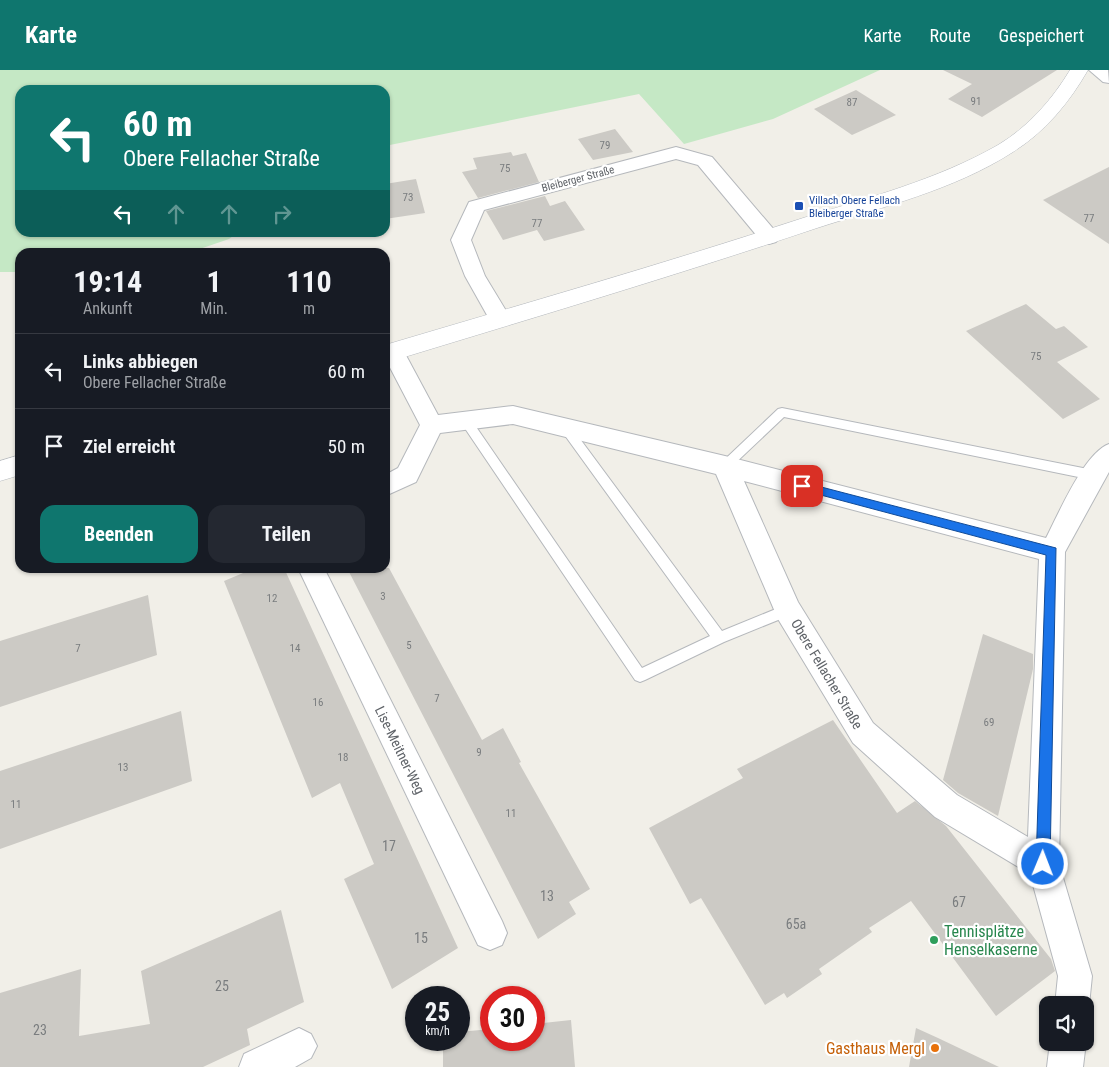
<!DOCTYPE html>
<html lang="de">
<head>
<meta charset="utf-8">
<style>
  body { margin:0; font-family:"Roboto Condensed",sans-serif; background:#242831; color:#f1f3f6; height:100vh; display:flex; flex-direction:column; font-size:19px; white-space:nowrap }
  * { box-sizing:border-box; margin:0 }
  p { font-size:16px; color:#9ea1a6 }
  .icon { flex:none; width:28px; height:28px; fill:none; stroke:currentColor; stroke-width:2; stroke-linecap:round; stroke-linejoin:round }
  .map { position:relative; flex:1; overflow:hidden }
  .drawer { position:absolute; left:15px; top:178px; width:375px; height:325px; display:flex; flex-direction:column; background:#171b24; border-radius:15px; box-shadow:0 1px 4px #0004 }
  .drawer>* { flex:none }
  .guide { position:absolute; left:15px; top:15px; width:375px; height:152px; border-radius:15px; box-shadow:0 1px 4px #0004; background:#0f766e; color:#fff; overflow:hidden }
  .tools { position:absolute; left:1039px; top:926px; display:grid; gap:10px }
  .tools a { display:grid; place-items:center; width:55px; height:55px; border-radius:10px; background:#171b24; box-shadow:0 1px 4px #0004; font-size:25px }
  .speed { position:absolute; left:405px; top:916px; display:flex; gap:10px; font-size:25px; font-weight:700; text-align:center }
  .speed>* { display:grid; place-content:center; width:65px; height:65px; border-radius:50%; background:#171b24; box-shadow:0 1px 4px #0004; line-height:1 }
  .speed small { font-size:12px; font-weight:400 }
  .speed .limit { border:8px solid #d22; background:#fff; color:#111 }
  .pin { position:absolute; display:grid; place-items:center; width:42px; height:42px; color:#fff; margin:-21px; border-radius:10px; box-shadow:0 2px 8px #0006 }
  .me { position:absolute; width:55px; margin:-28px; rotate:1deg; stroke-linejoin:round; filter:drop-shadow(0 0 4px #0008) }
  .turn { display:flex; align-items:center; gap:18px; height:105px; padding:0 25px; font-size:22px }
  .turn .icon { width:65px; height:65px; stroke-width:2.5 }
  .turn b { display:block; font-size:35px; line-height:42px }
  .lanes { display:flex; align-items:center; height:48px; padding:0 25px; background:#0003; justify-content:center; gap:25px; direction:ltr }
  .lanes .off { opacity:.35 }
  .eta { display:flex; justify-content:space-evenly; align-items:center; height:85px; text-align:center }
  .eta b { font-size:30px; font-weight:700; line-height:35px }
  .cta { display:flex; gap:10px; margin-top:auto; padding:10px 25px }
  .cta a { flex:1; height:58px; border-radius:15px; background:#0f766e; color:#fff; font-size:20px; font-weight:700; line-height:58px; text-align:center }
  .cta a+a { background:#242831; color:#f1f3f6 }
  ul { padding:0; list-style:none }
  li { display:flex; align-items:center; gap:15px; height:75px; padding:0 25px; border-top:1px solid #363941 }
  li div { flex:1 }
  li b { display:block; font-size:19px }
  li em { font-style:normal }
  header { display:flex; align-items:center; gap:30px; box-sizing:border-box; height:70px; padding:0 25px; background:#0f766e; color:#fff }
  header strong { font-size:24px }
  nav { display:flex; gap:28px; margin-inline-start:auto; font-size:18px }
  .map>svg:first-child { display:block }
  .green { fill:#c5e8c5 }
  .building { fill:#cccac5 }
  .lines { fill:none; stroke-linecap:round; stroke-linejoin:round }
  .lane-casing { stroke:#b5b8bc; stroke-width:2 }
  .street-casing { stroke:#b5b8bc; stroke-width:2 }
  .secondary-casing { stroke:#b6babf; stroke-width:1 }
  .lane { fill:#fff; fill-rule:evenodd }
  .street { fill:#fff; fill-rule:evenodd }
  .secondary { fill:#fff; fill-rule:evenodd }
  .route { fill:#1a73e8; stroke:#114b97 }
  .transit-dot { fill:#1a4fb4; stroke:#fff; stroke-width:2 }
  .leisure-dot { fill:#2e9e5b; stroke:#fff; stroke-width:2 }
  .food-dot { fill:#e8710a; stroke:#fff; stroke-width:2 }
  .labels { text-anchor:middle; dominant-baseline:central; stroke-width:4.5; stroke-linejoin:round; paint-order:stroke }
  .number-label { font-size:11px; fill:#7a7d7f }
  .far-street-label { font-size:11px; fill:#5f6368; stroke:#fff }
  .far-transit-label { font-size:11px; fill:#164399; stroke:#fff; text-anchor:start }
  .street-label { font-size:14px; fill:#5f6368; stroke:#fff }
  .near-number-label { font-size:14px; fill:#7a7d7f }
  .near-leisure-label { font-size:16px; fill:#27864d; stroke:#fff; text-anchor:start }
  .near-food-label { font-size:16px; fill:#c56008; stroke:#fff; text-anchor:end }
</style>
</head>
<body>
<header>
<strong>Karte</strong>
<nav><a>Karte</a><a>Route</a><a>Gespeichert</a></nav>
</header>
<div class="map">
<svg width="1109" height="997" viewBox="0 0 1109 997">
  <rect width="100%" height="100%" fill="#f1efe8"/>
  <path class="green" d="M0 0H880L773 49 684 74 639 24 385 76V20H20V162L237 163 229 169 191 182H20V202H0Z"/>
  <g class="building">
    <path d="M943 0H1057L982 47 948 29 972 14Z"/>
    <path d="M856 20 896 45 852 65 814 39Z"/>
    <path d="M615 59 633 82 593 90 578 69Z"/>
    <path d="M511 82 513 86 526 83 539 112 478 128 462 102 477 99 473 88Z"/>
    <path d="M1109 97V174L1043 130Z"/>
    <path d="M416 109 425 143 385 149V114Z"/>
    <path d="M545 126 550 136 565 131 585 160 544 171 537 160 503 170 486 141Z"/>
    <path d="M1026 234 1056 259 1064 256 1088 277 1057 292 1100 329 1063 349 966 261Z"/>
    <path d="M255 498H284L458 878 392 919 344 809 374 794 340 713 312 728 224 511Z"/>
    <path d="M347 498H389L482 670 503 658 521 692 519 693 590 819 569 832 576 844 538 869Z"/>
    <path d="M148 525 157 585 0 637V571Z"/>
    <path d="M983 564 1033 584V599L998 746 958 723 943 710Z"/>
    <path d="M181 641 192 711 0 779V701Z"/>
    <path d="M833 650 897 743 915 731 946 756 1051 889 1055 901 996 946 911 831 869 858 872 862 819 899 822 904 787 928 784 923 765 935 701 828 690 834 649 758 743 708 737 699Z"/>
    <path d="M281 840 304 932 247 959 250 975 203 997H0V923L81 899 79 966 150 954 141 901Z"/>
    <path d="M571 950 575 997H443V970H459V962L491 959V970H534V954Z"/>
    <path d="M916 958 938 968 999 997H909Z"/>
  </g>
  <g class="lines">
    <g class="lane-casing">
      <g id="lane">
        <path d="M782 338 1093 400 1099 405 1093 410 784 347 729 399H721L719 396 721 393 778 339Z"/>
        <path d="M466 347 470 348 642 598 710 566 561 360 559 357 561 354H569L722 561 788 534 793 536 794 540 793 544 724 572 645 610 640 612 635 610 462 354 460 351Z"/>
      </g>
    </g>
    <g class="street-casing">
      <g id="street">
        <path d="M1089 0H1108L1109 13 1103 12Z"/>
        <path d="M676 77 712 87 776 162 779 167 776 172 769 174 762 172 698 95 676 89 484 140 471 170 485 206 511 249 508 254 500 257 492 254 465 206 451 170 469 132Z"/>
        <path d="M393 274 401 276 438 345 513 336 725 386 1046 468C1058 445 1084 383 1109 374V402L1065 482 1059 794 1092 906 1089 935 1085 945V935H1055L1058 906 1030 804 935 747 853 673 778 549 716 404 513 354 440 363 416 412 385 426V405L398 398 420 355 385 288V276ZM744 411 1039 489 1028 767 957 725 873 653 798 532Z"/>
        <path d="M298 498H324L502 851 507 863 502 875 490 880 478 875Z"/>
        <path d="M299 958 311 964 317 976 311 988 295 997H239L244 984Z"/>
        <path d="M1085 971 1086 972 1083 997H1047L1050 972H1085Z"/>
      </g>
    </g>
    <g class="secondary-casing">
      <g id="secondary">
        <path d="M1070 0H1088C1069 33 1045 62 1013 82 954 120 882 137 817 158 674 206 529 249 385 293V275C523 234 663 194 800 149 867 128 937 110 998 75 1028 57 1052 30 1070 0Z"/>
        <path d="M20 385V405L0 411V391Z"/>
      </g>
    </g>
    <use href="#lane" class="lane"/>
    <use href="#street" class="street"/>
    <use href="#secondary" class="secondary"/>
  </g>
  <path class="route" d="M802 412 1056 478 1050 794 1048 799 1043 801 1038 799 1036 794 1046 485 802 420 797 416Z"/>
  <rect class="transit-dot" x="794" y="131" width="10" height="10" rx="2.5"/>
  <circle class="leisure-dot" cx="934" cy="870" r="5"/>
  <circle class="food-dot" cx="935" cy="978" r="5"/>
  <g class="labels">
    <g class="number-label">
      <text x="976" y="31">91</text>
      <text x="852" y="32">87</text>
      <text x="605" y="75">79</text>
      <text x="505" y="98">75</text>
      <text x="408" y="127">73</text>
      <text x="1089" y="148">77</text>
      <text x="537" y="153">77</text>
      <text x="1036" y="286">75</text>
      <text x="383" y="526">3</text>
      <text x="272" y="528">12</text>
      <text x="409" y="575">5</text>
      <text x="78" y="578">7</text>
      <text x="295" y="578">14</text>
      <text x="437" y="628">7</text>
      <text x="318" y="632">16</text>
      <text x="989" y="652">69</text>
      <text x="479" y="682">9</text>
      <text x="343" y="687">18</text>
      <text x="123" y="697">13</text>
      <text x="16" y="734">11</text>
      <text x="511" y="743">11</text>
    </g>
    <g class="far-street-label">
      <text transform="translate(578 109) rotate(-15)">Bleiberger Straße</text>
    </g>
    <g class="far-transit-label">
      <text x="809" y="130">Villach Obere Fellach<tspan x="809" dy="13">Bleiberger Straße</tspan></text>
    </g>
    <g class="street-label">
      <text transform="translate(827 604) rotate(59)">Obere Fellacher Straße</text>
      <text transform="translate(400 680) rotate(64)">Lise-Meitner-Weg</text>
    </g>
    <g class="near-number-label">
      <text x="389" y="776">17</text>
      <text x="547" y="826">13</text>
      <text x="959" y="832">67</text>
      <text x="796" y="854">65a</text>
      <text x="421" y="868">15</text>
      <text x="222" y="916">25</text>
      <text x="40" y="960">23</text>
    </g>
    <g class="near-leisure-label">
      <text x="944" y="861">Tennisplätze<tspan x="944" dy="18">Henselkaserne</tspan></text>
    </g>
    <g class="near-food-label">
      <text x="925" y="978">Gasthaus Mergl</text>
    </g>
  </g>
</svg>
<div class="tools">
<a><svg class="icon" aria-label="sound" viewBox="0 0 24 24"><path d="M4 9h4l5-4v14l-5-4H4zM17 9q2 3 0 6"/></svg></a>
</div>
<div class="speed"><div>25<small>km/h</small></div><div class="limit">30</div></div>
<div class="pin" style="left:802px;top:416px;background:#d93025"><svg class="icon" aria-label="arrive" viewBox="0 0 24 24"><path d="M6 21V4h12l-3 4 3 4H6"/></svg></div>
<svg class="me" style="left:1043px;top:794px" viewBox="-20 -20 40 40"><circle r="17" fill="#1a73e8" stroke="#fff" stroke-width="3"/><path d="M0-11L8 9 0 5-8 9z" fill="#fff"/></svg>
<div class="guide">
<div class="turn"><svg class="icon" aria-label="left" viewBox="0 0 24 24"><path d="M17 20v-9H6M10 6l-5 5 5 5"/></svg><div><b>60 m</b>Obere Fellacher Straße</div></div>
<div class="lanes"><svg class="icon" aria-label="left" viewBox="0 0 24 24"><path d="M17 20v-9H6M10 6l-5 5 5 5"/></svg><svg class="icon off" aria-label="ahead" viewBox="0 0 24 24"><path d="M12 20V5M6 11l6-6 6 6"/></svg><svg class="icon off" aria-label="ahead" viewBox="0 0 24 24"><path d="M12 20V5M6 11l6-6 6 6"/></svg><svg class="icon off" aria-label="right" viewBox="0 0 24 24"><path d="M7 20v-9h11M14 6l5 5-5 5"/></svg></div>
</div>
<section class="drawer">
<div class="eta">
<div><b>19:14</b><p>Ankunft</p></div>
<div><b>1</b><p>Min.</p></div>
<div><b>110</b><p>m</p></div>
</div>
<ul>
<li><svg class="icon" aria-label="left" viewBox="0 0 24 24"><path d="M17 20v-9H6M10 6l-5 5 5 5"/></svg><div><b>Links abbiegen</b><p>Obere Fellacher Straße</p></div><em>60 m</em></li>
<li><svg class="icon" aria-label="arrive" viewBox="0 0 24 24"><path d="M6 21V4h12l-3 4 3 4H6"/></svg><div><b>Ziel erreicht</b></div><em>50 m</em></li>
</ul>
<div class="cta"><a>Beenden</a><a>Teilen</a></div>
</section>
</div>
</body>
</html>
